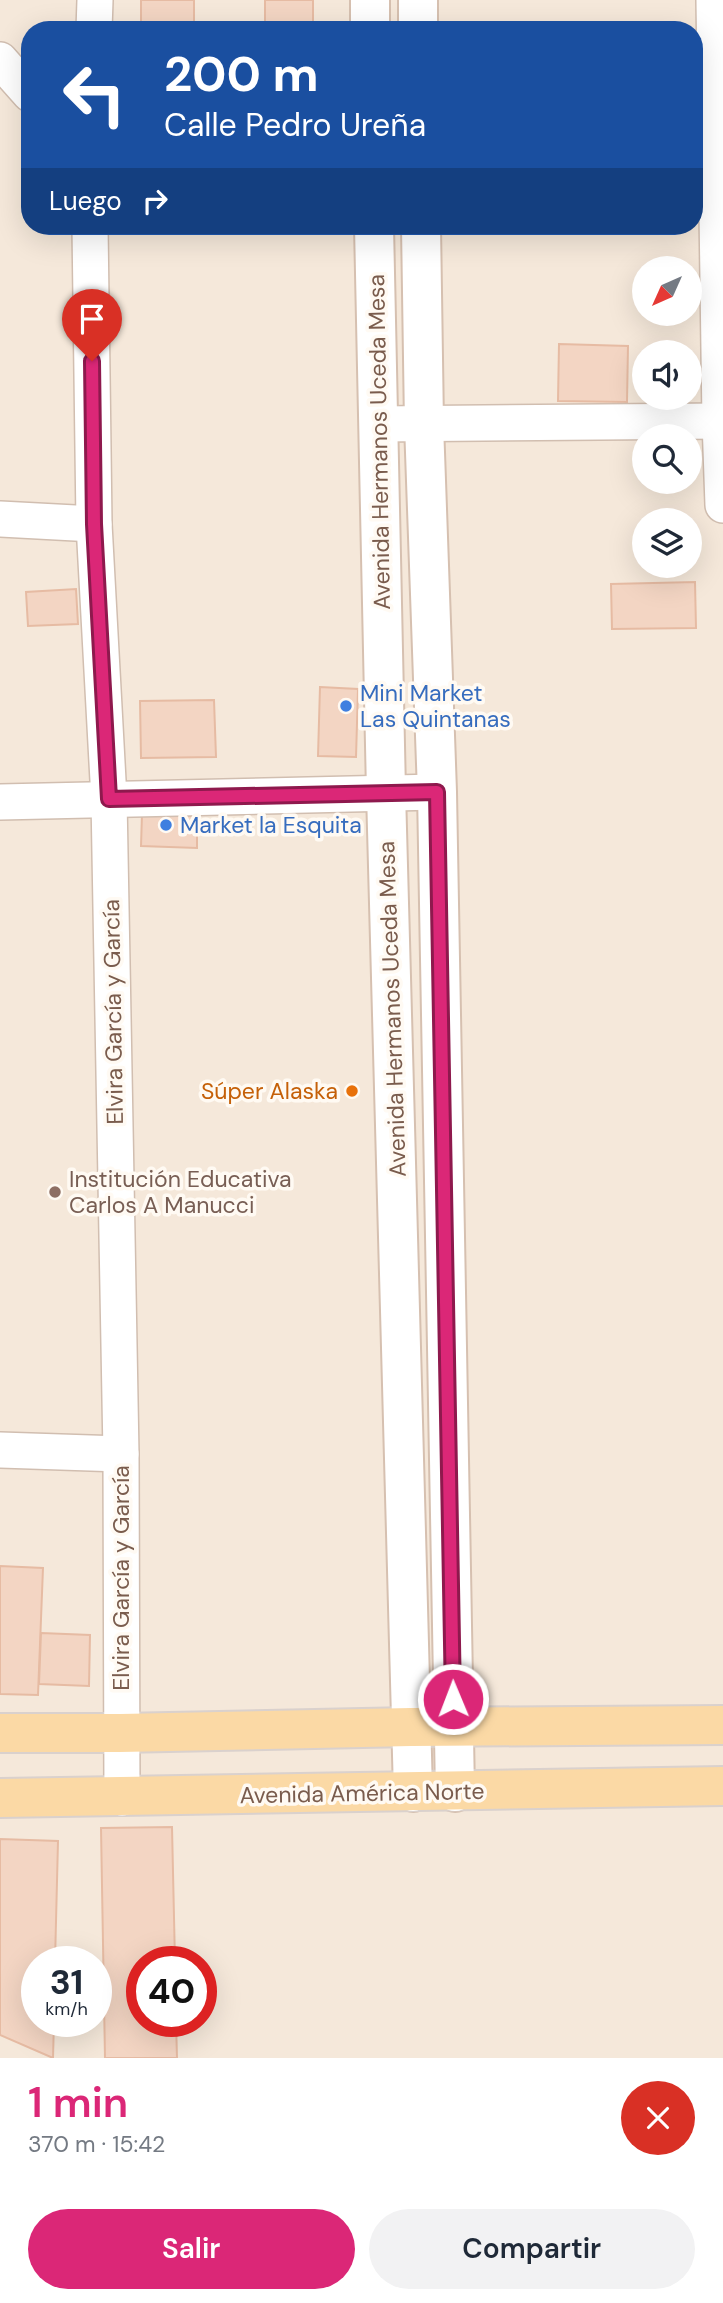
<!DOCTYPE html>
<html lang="es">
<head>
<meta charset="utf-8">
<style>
  body { margin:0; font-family:"DM Sans",sans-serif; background:#f2f2f3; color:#1f2937; height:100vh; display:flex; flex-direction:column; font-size:26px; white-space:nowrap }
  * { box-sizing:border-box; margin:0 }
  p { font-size:23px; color:#747a83 }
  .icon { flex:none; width:38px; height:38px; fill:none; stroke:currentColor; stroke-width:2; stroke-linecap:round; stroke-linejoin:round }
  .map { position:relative; height:2058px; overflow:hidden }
  .details { display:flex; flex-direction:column; background:#fff; flex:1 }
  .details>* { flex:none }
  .top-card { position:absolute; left:21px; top:21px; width:682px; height:214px; border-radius:28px; box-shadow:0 7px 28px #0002; background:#1a4fa0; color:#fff; overflow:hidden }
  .needle { width:46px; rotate:225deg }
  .buttons { position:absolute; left:632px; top:256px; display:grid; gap:14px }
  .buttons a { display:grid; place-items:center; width:70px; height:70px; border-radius:50%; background:#fff; box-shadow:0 7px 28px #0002; font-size:35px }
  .speed { position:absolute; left:21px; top:1946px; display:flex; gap:14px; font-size:35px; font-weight:700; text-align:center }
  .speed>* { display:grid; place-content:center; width:91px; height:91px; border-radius:50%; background:#fff; box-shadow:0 7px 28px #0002; line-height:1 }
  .speed small { font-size:18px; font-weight:400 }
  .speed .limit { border:10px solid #d22; background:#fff; color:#111 }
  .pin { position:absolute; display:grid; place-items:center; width:60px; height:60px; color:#fff; margin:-72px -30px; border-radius:50% 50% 50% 0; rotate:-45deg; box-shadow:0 0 7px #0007 }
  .pin .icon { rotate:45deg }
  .me { position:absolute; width:77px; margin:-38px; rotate:359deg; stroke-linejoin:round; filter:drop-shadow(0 0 5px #0008) }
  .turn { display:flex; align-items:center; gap:24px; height:147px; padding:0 28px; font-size:32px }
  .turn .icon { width:91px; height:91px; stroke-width:2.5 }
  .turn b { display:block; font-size:49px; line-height:60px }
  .then { display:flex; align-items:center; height:66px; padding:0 28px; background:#0003; gap:14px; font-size:26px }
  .round { display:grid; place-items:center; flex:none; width:74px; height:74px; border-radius:37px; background:#f2f2f3 }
  .headline { display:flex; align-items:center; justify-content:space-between; height:119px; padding:0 28px }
  h1 { font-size:42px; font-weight:600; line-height:52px; color:#db2777 }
  .primary-button { display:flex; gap:14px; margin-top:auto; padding:14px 28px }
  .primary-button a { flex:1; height:80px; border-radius:42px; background:#db2777; color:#fff; font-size:28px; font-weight:600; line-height:80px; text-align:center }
  .primary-button a+a { background:#f2f2f3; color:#1f2937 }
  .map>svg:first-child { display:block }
  .residential { fill:#f5e8da; fill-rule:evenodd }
  .building { fill:#f3d5c3; stroke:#e6bba3; stroke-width:2 }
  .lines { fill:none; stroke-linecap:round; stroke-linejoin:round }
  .street-casing { stroke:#d1beb0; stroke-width:38 }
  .secondary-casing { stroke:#d6c0b0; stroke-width:42 }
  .primary-casing { stroke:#dad1cd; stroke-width:42 }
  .street { stroke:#fff; stroke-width:35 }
  .secondary { stroke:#fff; stroke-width:38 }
  .primary { stroke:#fbd9a5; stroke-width:38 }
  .route-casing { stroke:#8e194d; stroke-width:18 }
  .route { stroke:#db2777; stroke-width:12 }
  .shop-dot { fill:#3f7fe0; stroke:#fffaf3; stroke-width:2.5 }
  .food-dot { fill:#e8710a; stroke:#fffaf3; stroke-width:2.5 }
  .education-dot { fill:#8d6e63; stroke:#fffaf3; stroke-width:2.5 }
  .labels { text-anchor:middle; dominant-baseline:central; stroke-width:7; stroke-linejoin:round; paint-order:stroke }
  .street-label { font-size:23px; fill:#7a5c4d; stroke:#fffaf3 }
  .shop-label { font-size:23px; fill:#366cbe; stroke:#fffaf3; text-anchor:start }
  .food-label { font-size:23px; fill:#c56008; stroke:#fffaf3; text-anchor:end }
  .education-label { font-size:23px; fill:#785e54; stroke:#fffaf3; text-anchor:start }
</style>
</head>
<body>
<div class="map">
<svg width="723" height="2058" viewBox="0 0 723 2058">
  <rect width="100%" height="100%" fill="#fdf6ec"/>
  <path class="residential" d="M0 0H723V2058H0ZM30 30H695V226H30ZM644 268H690V313H644ZM644 352H690V397H644ZM644 436H690V481H644ZM644 520H690V565H644ZM37 1962H96V2021H37ZM142 1962H201V2021H142Z"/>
  <g class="building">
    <rect x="141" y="0" width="53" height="30"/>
    <rect x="265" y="0" width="48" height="30"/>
    <path d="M559 344 628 346 627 402 558 401Z"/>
    <path d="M695 582 696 628 612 629 611 584Z"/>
    <path d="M76 589 78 624 28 626 26 592Z"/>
    <path d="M320 687 358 689 356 757 318 756Z"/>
    <path d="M214 700 216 757 141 758 140 701Z"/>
    <path d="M142 814 197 816V848L141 846Z"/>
    <path d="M0 1566 43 1568 38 1695 0 1694Z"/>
    <path d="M41 1633 90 1635 89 1686 39 1684Z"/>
    <path d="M172 1827 175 1962H142V2021H176L177 2058H105L101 1828Z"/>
    <path d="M0 1839 58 1841 55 1962H37V2021H54L53 2058 0 2035Z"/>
  </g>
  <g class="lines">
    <g class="street-casing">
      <g id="street">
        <path d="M714 0 720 421 723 505"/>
        <path d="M94 30 95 0"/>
        <path d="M0 60 30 94"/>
        <path d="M90 226 94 524 109 799 121 1454 122 1798"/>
        <path d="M378 424 723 421"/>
        <path d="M0 519 94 524"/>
        <path d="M0 802 437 792"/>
        <path d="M0 1450 121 1454"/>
      </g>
    </g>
    <g class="secondary-casing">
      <g id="secondary">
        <path d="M370 0V30"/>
        <path d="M418 0V30"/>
        <path d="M374 226 386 792 413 1792"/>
        <path d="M421 226 424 424 437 792 455 1792"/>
      </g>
    </g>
    <g class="primary-casing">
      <g id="primary">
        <path d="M0 1733H120L411 1727 723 1725"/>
        <path d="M0 1798 723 1786"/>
      </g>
    </g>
    <use href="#street" class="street"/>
    <use href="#secondary" class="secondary"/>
    <use href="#primary" class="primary"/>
  </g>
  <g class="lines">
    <g class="route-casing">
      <path id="route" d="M92 361 94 524 109 799 437 792 453 1699"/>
    </g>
    <use href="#route" class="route"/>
  </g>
  <g class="shop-dot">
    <circle cx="346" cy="706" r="7"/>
    <circle cx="166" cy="825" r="7"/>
  </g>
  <circle class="food-dot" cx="352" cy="1091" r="7"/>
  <circle class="education-dot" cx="55" cy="1192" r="7"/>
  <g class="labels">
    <g class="street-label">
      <text transform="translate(379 442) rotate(-91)">Avenida Hermanos Uceda Mesa</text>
      <text transform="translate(392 1009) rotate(-92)">Avenida Hermanos Uceda Mesa</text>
      <text transform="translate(113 1012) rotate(-91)">Elvira García y García</text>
      <text transform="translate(121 1578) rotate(-90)">Elvira García y García</text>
      <text transform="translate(362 1793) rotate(-1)">Avenida América Norte</text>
    </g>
    <g class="shop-label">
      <text x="360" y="693">Mini Market<tspan x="360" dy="26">Las Quintanas</tspan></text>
      <text x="180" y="825">Market la Esquita</text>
    </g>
    <g class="food-label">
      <text x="338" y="1091">Súper Alaska</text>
    </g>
    <g class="education-label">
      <text x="69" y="1179">Institución Educativa<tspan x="69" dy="26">Carlos A Manucci</tspan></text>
    </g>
  </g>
</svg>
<div class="buttons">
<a><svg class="needle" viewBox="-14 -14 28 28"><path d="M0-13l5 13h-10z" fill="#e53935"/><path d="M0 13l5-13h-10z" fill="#747a83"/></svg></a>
<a><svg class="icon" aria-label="sound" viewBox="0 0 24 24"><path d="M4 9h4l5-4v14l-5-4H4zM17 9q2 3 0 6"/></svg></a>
<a><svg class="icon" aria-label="search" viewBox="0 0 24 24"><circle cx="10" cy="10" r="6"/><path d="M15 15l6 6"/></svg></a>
<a><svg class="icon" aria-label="layers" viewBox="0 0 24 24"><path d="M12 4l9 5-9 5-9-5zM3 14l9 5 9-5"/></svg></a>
</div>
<div class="speed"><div>31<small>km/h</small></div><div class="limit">40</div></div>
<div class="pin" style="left:92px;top:361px;background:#d93025"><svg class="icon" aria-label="arrive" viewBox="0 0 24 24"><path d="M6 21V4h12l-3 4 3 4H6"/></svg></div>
<svg class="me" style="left:453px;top:1699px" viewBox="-20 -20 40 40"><circle r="17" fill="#db2777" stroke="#fff" stroke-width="3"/><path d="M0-11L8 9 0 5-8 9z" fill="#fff"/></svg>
<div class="top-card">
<div class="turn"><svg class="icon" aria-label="left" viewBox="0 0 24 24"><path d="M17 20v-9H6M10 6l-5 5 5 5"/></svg><div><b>200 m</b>Calle Pedro Ureña</div></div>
<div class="then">Luego<svg class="icon" aria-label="right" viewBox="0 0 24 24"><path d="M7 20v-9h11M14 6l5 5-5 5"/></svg></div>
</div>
</div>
<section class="details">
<div class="headline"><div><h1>1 min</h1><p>370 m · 15:42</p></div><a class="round" style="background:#d93025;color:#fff"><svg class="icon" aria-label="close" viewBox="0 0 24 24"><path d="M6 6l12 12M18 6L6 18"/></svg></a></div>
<div class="primary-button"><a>Salir</a><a>Compartir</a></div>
</section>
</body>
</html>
